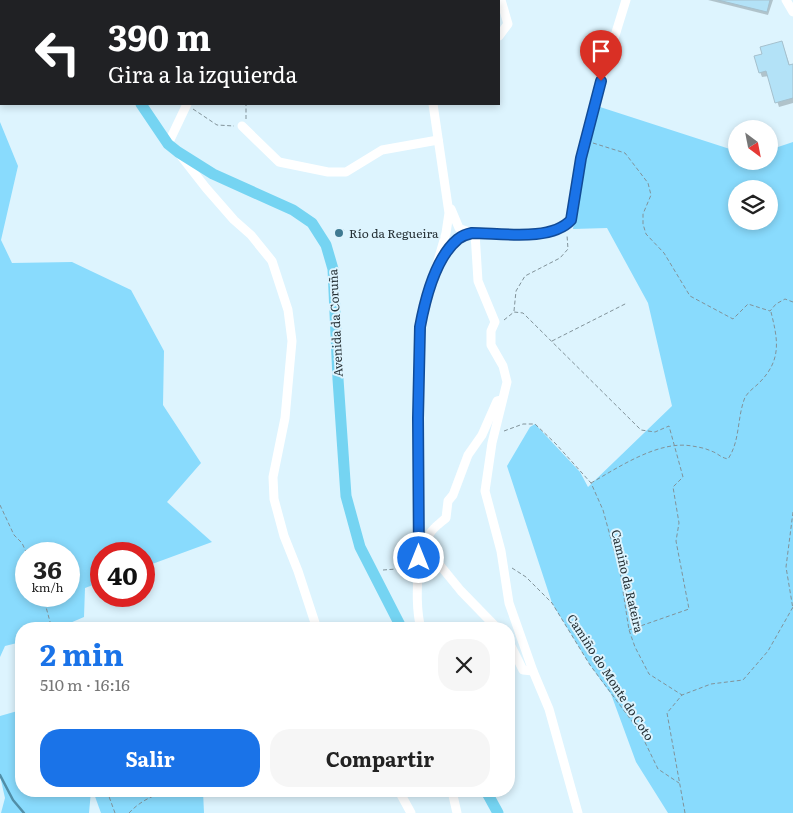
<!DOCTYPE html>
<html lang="es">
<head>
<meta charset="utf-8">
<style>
  body { margin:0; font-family:Literata,serif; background:#f6f6f6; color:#222; height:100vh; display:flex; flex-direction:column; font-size:19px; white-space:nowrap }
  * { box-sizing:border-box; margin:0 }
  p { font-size:16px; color:#767676 }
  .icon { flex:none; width:28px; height:28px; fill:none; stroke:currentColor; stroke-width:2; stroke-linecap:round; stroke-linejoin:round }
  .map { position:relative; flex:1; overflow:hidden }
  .side { position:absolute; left:15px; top:622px; width:500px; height:175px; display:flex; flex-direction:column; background:#fff; border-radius:20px; box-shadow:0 2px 8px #0003 }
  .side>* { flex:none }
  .hud { position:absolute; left:0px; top:0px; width:500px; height:105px; box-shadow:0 2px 8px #0003; background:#202124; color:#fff; overflow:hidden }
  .needle { width:32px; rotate:148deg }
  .controls { position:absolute; left:728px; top:120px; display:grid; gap:10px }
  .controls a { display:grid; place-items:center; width:50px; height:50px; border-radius:50%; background:#fff; box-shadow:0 2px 8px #0003; font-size:25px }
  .speed { position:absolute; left:15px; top:542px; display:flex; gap:10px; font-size:25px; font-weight:700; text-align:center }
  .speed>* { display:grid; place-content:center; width:65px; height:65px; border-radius:50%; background:#fff; box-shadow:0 2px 8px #0003; line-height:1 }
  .speed small { font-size:12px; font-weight:400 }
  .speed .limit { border:8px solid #d22; background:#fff; color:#111 }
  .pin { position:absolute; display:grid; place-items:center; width:42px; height:42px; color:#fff; margin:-51px -21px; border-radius:50% 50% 50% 0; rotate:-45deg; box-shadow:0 0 5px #0007 }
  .pin .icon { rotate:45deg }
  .me { position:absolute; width:55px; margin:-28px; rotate:0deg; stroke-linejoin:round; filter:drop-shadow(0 0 4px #0008) }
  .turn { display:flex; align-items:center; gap:18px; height:105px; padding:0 25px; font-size:22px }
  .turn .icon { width:65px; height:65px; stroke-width:2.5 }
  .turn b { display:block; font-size:35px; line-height:42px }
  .round { display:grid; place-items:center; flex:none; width:52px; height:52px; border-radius:20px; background:#f6f6f6 }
  .summary { display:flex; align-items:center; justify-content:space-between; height:85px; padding:0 25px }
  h1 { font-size:30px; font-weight:700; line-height:38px; color:#1a73e8 }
  .cta { display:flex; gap:10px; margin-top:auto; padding:10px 25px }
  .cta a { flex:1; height:58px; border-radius:20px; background:#1a73e8; color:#fff; font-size:20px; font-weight:700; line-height:58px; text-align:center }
  .cta a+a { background:#f6f6f6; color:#222 }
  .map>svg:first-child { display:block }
  .green { fill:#89dbfd; fill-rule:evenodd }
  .shadow { fill:#0003 }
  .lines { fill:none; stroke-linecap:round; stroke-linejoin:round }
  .stream { stroke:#518ea7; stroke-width:2.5 }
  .building { fill:#b3e2f7; stroke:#a5c0cd }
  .path { stroke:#819299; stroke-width:1; stroke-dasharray:4 2.5; stroke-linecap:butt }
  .minor { stroke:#fff; stroke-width:9 }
  .major { stroke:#75d4f2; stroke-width:11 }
  .route-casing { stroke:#114b97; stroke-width:12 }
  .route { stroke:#1a73e8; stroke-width:9 }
  .poi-dot { fill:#3f7a92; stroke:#ddf4fe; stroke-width:2 }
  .labels { text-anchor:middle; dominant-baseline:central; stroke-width:4; stroke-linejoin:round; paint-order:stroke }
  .poi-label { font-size:12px; fill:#263136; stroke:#ddf4fe; text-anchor:start }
  .street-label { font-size:12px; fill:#263136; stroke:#ddf4fe }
</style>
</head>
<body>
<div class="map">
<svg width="793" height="813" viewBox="0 0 793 813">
  <rect width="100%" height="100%" fill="#ddf4fe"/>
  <g class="green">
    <path d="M600 107 736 151V161H769V150L793 142V813H668L636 762 611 694 590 665 552 603 507 466 530 427 535 424 580 472 588 487 672 406 648 303 607 228 573 229 585 141ZM736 189H769V221H736Z"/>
    <path d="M0 122 18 166 1 240 12 263 72 262 131 290 164 351 163 405 201 463 167 502 212 542 144 567V554H101V582L85 588 84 617 56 629H21V642L5 646 0 657ZM26 554H69V596H26Z"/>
    <path d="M21 710V791H91L89 813H1L5 798 0 776V716Z"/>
    <path d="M93 791H203L204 813H101Z"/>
  </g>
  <g class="shadow">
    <path d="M708 0H773L768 15Z"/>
    <path d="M782 42 790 66 793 65V103L779 107 769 76 762 77 760 72 763 55Z"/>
  </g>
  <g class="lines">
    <path class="stream" d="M0 775 13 800 24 813"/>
  </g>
  <g class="building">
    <path d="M718 0H770L767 12Z"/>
    <path d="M782 41 789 65 793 64V98L775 103 766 71 759 73 754 56 762 54 760 47Z"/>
    <path d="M337 228 344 230 341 238 334 235Z"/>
  </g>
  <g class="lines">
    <g class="path">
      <path d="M193 109 217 125 234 126"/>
      <path d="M246 119V104"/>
      <path d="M593 143 625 153 648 183 651 195 643 214V224L646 234 664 253 690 296 733 319 748 304 770 311 776 304 785 299 793 302"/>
      <path d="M514 311 516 291 525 276 560 258 568 249 567 235"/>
      <path d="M504 320 514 312 523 313 641 430 655 432 669 426 683 477 673 487 679 523 676 541 689 609 629 630"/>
      <path d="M552 341 627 303"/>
      <path d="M504 431 523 424H535L556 444 591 483 603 510 620 572 629 630 635 647 649 674 682 695"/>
      <path d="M591 483C619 467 659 440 692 446 698 447 705 448 711 451 718 453 719 457 728 459 740 441 737 420 744 400 746 393 754 388 759 383 782 360 778 340 771 312"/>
      <path d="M0 505 14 535 22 543 27 554"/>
      <path d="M793 512 786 567 793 609"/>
      <path d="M512 568 526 577 552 603 590 665 640 732 658 769 679 783"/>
      <path d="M383 570 409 568"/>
      <path d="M43 596 52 629"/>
      <path d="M107 791 115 813"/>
      <path d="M129 813C140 801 156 793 172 791"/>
      <path d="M685 813 667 713 682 695 711 684 743 680 768 651 793 607"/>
    </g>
    <g class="minor">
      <path d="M416 0 417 1"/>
      <path d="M786 0 793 12"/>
      <path d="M136 1H137"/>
      <path d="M239 1 240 0"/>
      <path d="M499 36 508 24 501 0"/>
      <path d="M242 126 279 162 328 172H346L382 150 438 140"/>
      <path d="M168 144 187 104"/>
      <path d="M181 156 206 188 234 220 251 235 272 261 288 310 292 341 285 418 273 477 274 499 284 536 298 571 317 629"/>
      <path d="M451 209 459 228C473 237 542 236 559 230 564 228 567 224 571 220L581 158 596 97 626 0"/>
      <path d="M475 233 478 281 495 322 491 331V345L503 366 507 382 492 443 485 491 501 551 509 603 533 671 549 709 578 813"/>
      <path d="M443 258 458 239 472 233"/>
      <path d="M425 552 430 553 461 591 498 629"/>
      <path d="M430 553C424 533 432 530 446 518L448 501 453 495 468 455 482 435 497 401 502 400"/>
      <path d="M421 629C414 602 419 572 419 545 418 472 418 400 420 327L423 313 446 233 449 213 433 104"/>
      <path d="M509 642 523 670 533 671"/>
      <path d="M399 791 411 813"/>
      <path d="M452 791 457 813"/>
    </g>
    <g class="major">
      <path d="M81 0 82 1"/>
      <path d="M141 104 168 144 178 152 213 174 293 210 312 223 326 245 333 269 338 379 346 496 360 547 402 629"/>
      <path d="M486 791 498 813"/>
    </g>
  </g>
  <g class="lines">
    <g class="route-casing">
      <path id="route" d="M419 558 418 418 420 327C425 300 436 257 458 239 462 236 467 234 472 233 500 233 551 242 571 220L581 158 601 81"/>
    </g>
    <use href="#route" class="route"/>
  </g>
  <circle class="poi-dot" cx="339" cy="233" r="5"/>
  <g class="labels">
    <g class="poi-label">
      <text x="349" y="233">Río da Regueira</text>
    </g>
    <g class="street-label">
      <text transform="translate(335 323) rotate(-93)">Avenida da Coruña</text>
      <text transform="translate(628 581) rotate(77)">Camiño da Rateira</text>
      <text transform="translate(611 677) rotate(57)">Camiño do Monte do Coto</text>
    </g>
  </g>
</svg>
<div class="controls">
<a><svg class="needle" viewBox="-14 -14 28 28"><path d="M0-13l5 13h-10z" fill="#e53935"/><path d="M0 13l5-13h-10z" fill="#767676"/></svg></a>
<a><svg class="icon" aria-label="layers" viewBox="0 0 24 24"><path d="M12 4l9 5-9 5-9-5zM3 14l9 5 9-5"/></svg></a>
</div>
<div class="speed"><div>36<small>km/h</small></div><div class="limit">40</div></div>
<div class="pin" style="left:601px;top:81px;background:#d93025"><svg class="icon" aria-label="arrive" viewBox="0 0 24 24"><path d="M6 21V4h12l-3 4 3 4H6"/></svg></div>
<svg class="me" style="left:419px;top:558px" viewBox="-20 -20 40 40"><circle r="17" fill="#1a73e8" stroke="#fff" stroke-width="3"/><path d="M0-11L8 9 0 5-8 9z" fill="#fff"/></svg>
<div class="hud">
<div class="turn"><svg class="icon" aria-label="left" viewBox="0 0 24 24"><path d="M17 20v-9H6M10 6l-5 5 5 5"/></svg><div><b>390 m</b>Gira a la izquierda</div></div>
</div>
<section class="side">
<div class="summary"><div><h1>2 min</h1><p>510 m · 16:16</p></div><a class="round"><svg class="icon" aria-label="close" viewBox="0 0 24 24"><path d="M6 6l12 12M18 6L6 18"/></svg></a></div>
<div class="cta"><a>Salir</a><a>Compartir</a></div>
</section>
</div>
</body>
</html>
